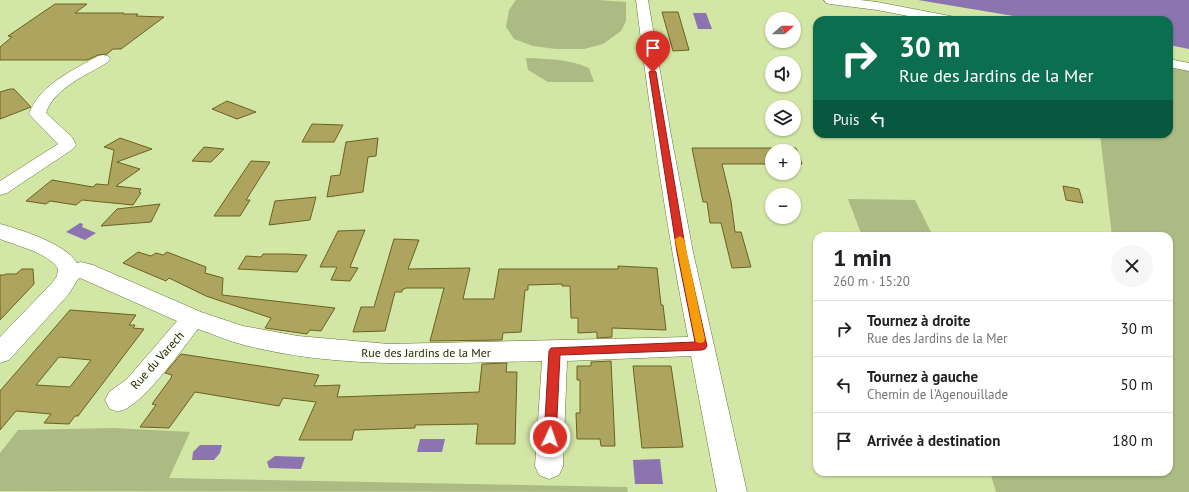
<!DOCTYPE html>
<html lang="fr">
<head>
<meta charset="utf-8">
<style>
  body { margin:0; font-family:"PT Sans",sans-serif; background:#f6f6f6; color:#202124; height:100vh; display:flex; flex-direction:column; font-size:15px; white-space:nowrap }
  * { box-sizing:border-box; margin:0 }
  p { font-size:13px; color:#757577 }
  .icon { flex:none; width:22px; height:22px; fill:none; stroke:currentColor; stroke-width:2; stroke-linecap:round; stroke-linejoin:round }
  .map { position:relative; flex:1; overflow:hidden }
  .side { position:absolute; left:813px; top:232px; width:360px; height:244px; display:flex; flex-direction:column; background:#fff; border-radius:12px; box-shadow:0 1px 3px #0004 }
  .side>* { flex:none }
  .banner { position:absolute; left:813px; top:16px; width:360px; height:122px; border-radius:12px; box-shadow:0 1px 3px #0004; background:#0b6e4f; color:#fff; overflow:hidden }
  .needle { width:26px; rotate:69deg }
  .fabs { position:absolute; left:765px; top:12px; display:grid; gap:8px }
  .fabs a { display:grid; place-items:center; width:36px; height:36px; border-radius:50%; background:#fff; box-shadow:0 1px 3px #0004; font-size:20px }
  .pin { position:absolute; display:grid; place-items:center; width:34px; height:34px; color:#fff; margin:-41px -17px; border-radius:50% 50% 50% 0; rotate:-45deg; box-shadow:0 0 4px #0007 }
  .pin .icon { rotate:45deg }
  .me { position:absolute; width:44px; margin:-22px; rotate:3deg; stroke-linejoin:round; filter:drop-shadow(0 0 3px #0008) }
  .turn { display:flex; align-items:center; gap:14px; height:84px; padding:0 20px; font-size:18px }
  .turn .icon { width:52px; height:52px; stroke-width:2.5 }
  .turn b { display:block; font-size:28px; line-height:34px }
  .then { display:flex; align-items:center; height:38px; padding:0 20px; background:#0003; gap:8px; font-size:15px }
  .round { display:grid; place-items:center; flex:none; width:42px; height:42px; border-radius:21px; background:#f6f6f6 }
  .summary { display:flex; align-items:center; justify-content:space-between; height:68px; padding:0 20px }
  h1 { font-size:24px; font-weight:600; line-height:30px }
  ul { padding:0; list-style:none }
  li { display:flex; align-items:center; gap:12px; height:56px; padding:0 20px; border-top:1px solid #e0e0e0 }
  li div { flex:1 }
  li b { display:block; font-size:15px }
  li em { font-style:normal }
  .map>svg:first-child { display:block }
  .green { fill:#abbb83 }
  .water { fill:#8b74af }
  .building { fill:#ada45f; stroke:#6b621e; fill-rule:evenodd }
  .lines { fill:none; stroke-linecap:round; stroke-linejoin:round }
  .minor-casing { stroke:#657539; stroke-width:1 }
  .minor { fill:#fff; fill-rule:evenodd }
  .route { fill:#d93025; stroke:#8d1f18 }
  .slow { fill:#f59e0b }
  .labels { text-anchor:middle; dominant-baseline:central; stroke-width:3; stroke-linejoin:round; paint-order:stroke }
  .street-label { font-size:12px; fill:#1d230a; stroke:#fbfff2 }
</style>
</head>
<body>
<div class="map">
<svg width="1189" height="492" viewBox="0 0 1189 492">
  <rect width="100%" height="100%" fill="#d2e6a5"/>
  <g class="green">
    <path d="M516 0H598L626 2V21L621 31 603 44 584 49H556L533 46 514 39 506 27 509 10Z"/>
    <path d="M526 58C548 59 569 59 589 68L594 82H548L528 70Z"/>
    <path d="M1169 67 1189 71V492H996L990 472H1169V236H1112L1100 134H1169Z"/>
    <path d="M848 199 915 200 933 236H862Z"/>
    <path d="M114 428 190 432 169 478 627 487 628 492 0 491V453L18 430Z"/>
  </g>
  <g class="water">
    <path d="M918 0H1189V49L1169 45V20H1037Z"/>
    <path d="M693 13H706L712 29H698Z"/>
    <path d="M80 223 83 224 82 227 96 233 85 240 66 232Z"/>
    <path d="M420 439H445L442 452H417Z"/>
    <path d="M200 445H222L220 453 214 460H192L193 452Z"/>
    <path d="M275 456 305 457 301 469 269 468 267 462Z"/>
    <path d="M660 459 663 484H635L633 460Z"/>
  </g>
  <g class="building">
    <path d="M55 4H87L75 13H124L123 14H138L136 16 164 17 121 49H113L107 54 98 55 87 60H0V47L12 37 8 36Z"/>
    <path d="M662 12H678L689 50 673 51Z"/>
    <path d="M10 89H14L31 107 0 119V92Z"/>
    <path d="M227 101 256 112 237 119 212 109Z"/>
    <path d="M312 124 343 125 334 142H302Z"/>
    <path d="M120 138 152 149 117 162 140 169 116 186 141 189 139 192 141 193 133 205 82 200 76 205 50 201 46 204 26 201 52 180 93 187 96 184 108 185 114 150 104 147Z"/>
    <path d="M378 138 376 156 368 157 363 192 327 197 331 176 340 175 346 142Z"/>
    <path d="M204 147 224 149 211 162 192 161Z"/>
    <path d="M692 148H796L802 164H794V151H772V164H722L731 201 735 232H741L751 267 732 268 721 223H710L707 202H703Z"/>
    <path d="M251 161 270 162 246 200H250L240 216H214Z"/>
    <path d="M1063 186 1079 189 1083 203 1066 200Z"/>
    <path d="M316 197 310 220 269 225 275 201Z"/>
    <path d="M160 204 151 222 101 226 117 209Z"/>
    <path d="M365 230 350 267 358 268 350 281 331 280 337 267H320L338 231Z"/>
    <path d="M394 239 419 240 408 269 470 268 463 299H494L499 269H618V266L657 268 661 305H663L666 330 612 328V337L597 338V332L578 333V318H571L570 286H562V284L528 285V290H525L521 332 503 333 502 340 430 341 444 288H406L402 290V292H395L385 331 353 332 361 307H374Z"/>
    <path d="M138 252 151 256 156 253 163 255 167 252 206 267 205 273 223 278 222 295 335 308 321 331 310 330 307 334 265 328 271 318 206 296 169 278 166 281 123 263Z"/>
    <path d="M263 254H287L307 255 297 272 238 269 246 256 261 257Z"/>
    <path d="M22 269H33L34 284 0 320V275H4L6 274H16Z"/>
    <path d="M70 310 136 315 129 325H135L133 328 144 329 78 416H75L69 424 44 423 51 414 16 411 0 430V391ZM59 357 91 360 70 387 36 385Z"/>
    <path d="M181 354 319 375 314 386 340 385 337 397 479 392 482 364 507 363 506 372H517L515 444H476L478 424 415 425V428L354 430 352 440H299L316 402 283 398 279 406 195 392 169 428 140 427 156 405 152 404 171 378 172 375 165 373Z"/>
    <path d="M611 361 615 446H601L600 439H577L576 413H580V380H577V366H591V362Z"/>
    <path d="M633 366H671L683 447 642 448Z"/>
  </g>
  <g class="lines">
    <g class="minor-casing">
      <g id="minor">
        <path d="M636 0H648L670 130 693 252 747 492H717L691 356 567 361 563 466 559 475 549 479 539 475 535 466 542 361C442 363 341 370 244 345 228 341 213 334 198 329 185 345 138 413 117 411 115 411 111 409 109 408L105 400 109 392 127 379 177 321 80 278 78 279 68 295 9 360 0 363V337L52 283 57 276 58 269C49 253 17 246 0 239V224C22 230 66 244 77 263L81 262 93 265 201 312 243 326 298 336 389 344 688 337C666 225 650 113 636 0Z"/>
        <path d="M824 0H860L877 2 950 16 955 17 957 20H929L877 10 830 4 826 3Z"/>
        <path d="M103 55 108 56 110 59 108 62C87 75 54 88 46 113L72 137 76 145 73 149 7 193 0 195V181L58 144 29 114C40 84 72 71 98 56Z"/>
        <path d="M1169 59 1189 63V71L1169 67Z"/>
      </g>
    </g>
    <use href="#minor" class="minor"/>
  </g>
  <path class="route" d="M653 70 656 72 686 252 707 346 705 349 702 350 560 355 556 437 554 441 550 443 546 441 544 437 549 351 551 348 695 342 677 252 649 72Z"/>
  <path class="slow" d="M680 236 684 239 705 339 704 342 700 343 696 342 695 339 675 239Z"/>
  <g class="labels">
    <g class="street-label">
      <text x="426" y="352">Rue des Jardins de la Mer</text>
      <text transform="translate(157 360) rotate(-48)">Rue du Varech</text>
    </g>
  </g>
</svg>
<div class="fabs">
<a><svg class="needle" viewBox="-14 -14 28 28"><path d="M0-13l5 13h-10z" fill="#e53935"/><path d="M0 13l5-13h-10z" fill="#757577"/></svg></a>
<a><svg class="icon" aria-label="sound" viewBox="0 0 24 24"><path d="M4 9h4l5-4v14l-5-4H4zM17 9q2 3 0 6"/></svg></a>
<a><svg class="icon" aria-label="layers" viewBox="0 0 24 24"><path d="M12 4l9 5-9 5-9-5zM3 14l9 5 9-5"/></svg></a>
<a>+</a>
<a>−</a>
</div>
<div class="pin" style="left:653px;top:72px;background:#d93025"><svg class="icon" aria-label="arrive" viewBox="0 0 24 24"><path d="M6 21V4h12l-3 4 3 4H6"/></svg></div>
<svg class="me" style="left:550px;top:437px" viewBox="-20 -20 40 40"><circle r="17" fill="#d93025" stroke="#fff" stroke-width="3"/><path d="M0-11L8 9 0 5-8 9z" fill="#fff"/></svg>
<div class="banner">
<div class="turn"><svg class="icon" aria-label="right" viewBox="0 0 24 24"><path d="M7 20v-9h11M14 6l5 5-5 5"/></svg><div><b>30 m</b>Rue des Jardins de la Mer</div></div>
<div class="then">Puis<svg class="icon" aria-label="left" viewBox="0 0 24 24"><path d="M17 20v-9H6M10 6l-5 5 5 5"/></svg></div>
</div>
<section class="side">
<div class="summary"><div><h1>1 min</h1><p>260 m · 15:20</p></div><a class="round"><svg class="icon" aria-label="close" viewBox="0 0 24 24"><path d="M6 6l12 12M18 6L6 18"/></svg></a></div>
<ul>
<li><svg class="icon" aria-label="right" viewBox="0 0 24 24"><path d="M7 20v-9h11M14 6l5 5-5 5"/></svg><div><b>Tournez à droite</b><p>Rue des Jardins de la Mer</p></div><em>30 m</em></li>
<li><svg class="icon" aria-label="left" viewBox="0 0 24 24"><path d="M17 20v-9H6M10 6l-5 5 5 5"/></svg><div><b>Tournez à gauche</b><p>Chemin de l'Agenouillade</p></div><em>50 m</em></li>
<li><svg class="icon" aria-label="arrive" viewBox="0 0 24 24"><path d="M6 21V4h12l-3 4 3 4H6"/></svg><div><b>Arrivée à destination</b></div><em>180 m</em></li>
</ul>
</section>
</div>
</body>
</html>
